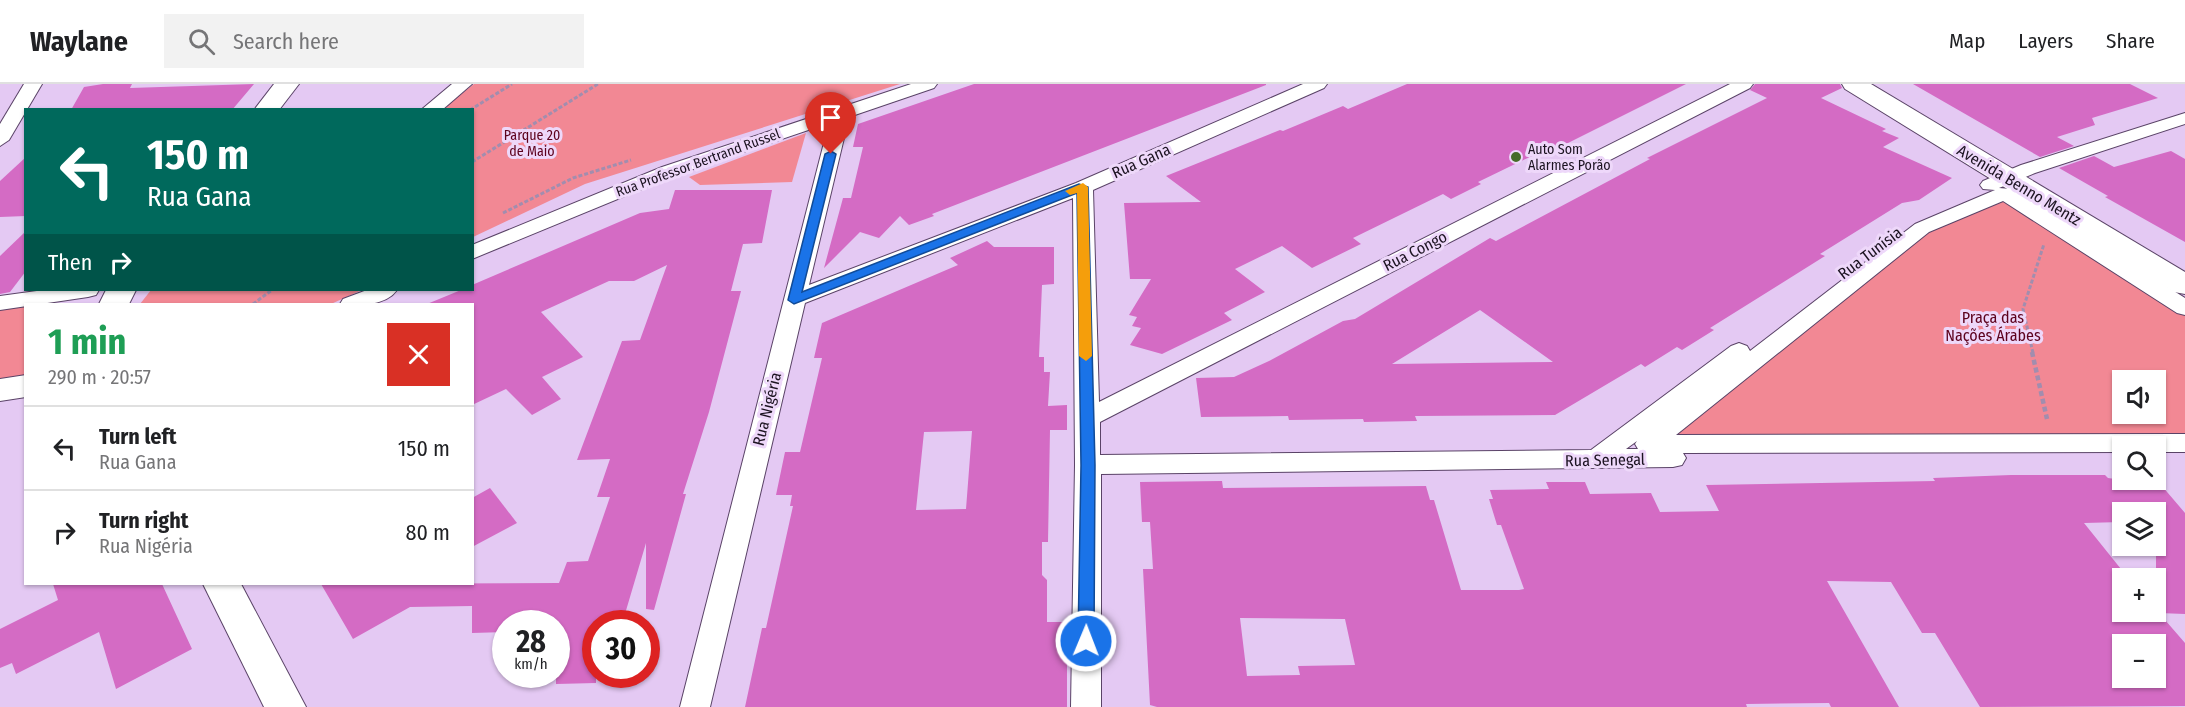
<!DOCTYPE html>
<html lang="en">
<head>
<meta charset="utf-8">
<style>
  body { margin:0; font-family:"Fira Sans Condensed",sans-serif; background:#f2f2f2; color:#202124; height:100vh; display:flex; flex-direction:column; font-size:22px; white-space:nowrap }
  * { box-sizing:border-box; margin:0 }
  p { font-size:20px; color:#757577 }
  .icon { flex:none; width:33px; height:33px; fill:none; stroke:currentColor; stroke-width:2; stroke-linecap:round; stroke-linejoin:round }
  .map { position:relative; flex:1; overflow:hidden }
  .details { position:absolute; left:24px; top:219px; width:450px; height:282px; display:flex; flex-direction:column; background:#fff; border-radius:0px; box-shadow:0 2px 4px #0004 }
  .details>* { flex:none }
  .banner { position:absolute; left:24px; top:24px; width:450px; height:183px; border-radius:0px; box-shadow:0 2px 4px #0004; background:#00695c; color:#fff; overflow:hidden }
  .controls { position:absolute; left:2112px; top:286px; display:grid; gap:12px }
  .controls a { display:grid; place-items:center; width:54px; height:54px; border-radius:0px; background:#fff; box-shadow:0 2px 4px #0004; font-size:30px }
  .speed { position:absolute; left:492px; top:526px; display:flex; gap:12px; font-size:30px; font-weight:700; text-align:center }
  .speed>* { display:grid; place-content:center; width:78px; height:78px; border-radius:50%; background:#fff; box-shadow:0 2px 4px #0004; line-height:1 }
  .speed small { font-size:15px; font-weight:400 }
  .speed .limit { border:9px solid #d22; background:#fff; color:#111 }
  .pin { position:absolute; display:grid; place-items:center; width:51px; height:51px; color:#fff; margin:-62px -26px; border-radius:50% 50% 50% 0; rotate:-45deg; box-shadow:0 0 6px #0007 }
  .pin .icon { rotate:45deg }
  .me { position:absolute; width:66px; margin:-33px; rotate:1deg; stroke-linejoin:round; filter:drop-shadow(0 0 4px #0008) }
  .turn { display:flex; align-items:center; gap:21px; height:126px; padding:0 24px; font-size:27px }
  .turn .icon { width:78px; height:78px; stroke-width:2.5 }
  .turn b { display:block; font-size:42px; line-height:51px }
  .then { display:flex; align-items:center; height:57px; padding:0 24px; background:#0003; gap:12px; font-size:22px }
  .round { display:grid; place-items:center; flex:none; width:63px; height:63px; border-radius:0px; background:#f2f2f2 }
  .summary { display:flex; align-items:center; justify-content:space-between; height:102px; padding:0 24px }
  h1 { font-size:36px; font-weight:700; line-height:45px; color:#1e9e55 }
  ul { padding:0; list-style:none }
  li { display:flex; align-items:center; gap:18px; height:84px; padding:0 24px; border-top:2px solid #e0e0e0 }
  li div { flex:1 }
  li b { display:block; font-size:22px }
  li em { font-style:normal }
  header { display:flex; align-items:center; gap:36px; box-sizing:border-box; height:84px; padding:0 30px; background:#fff; border-bottom:2px solid #e0e0e0 }
  header strong { font-size:28px }
  nav { display:flex; gap:33px; margin-inline-start:auto; font-size:21px }
  .search { width:420px; height:54px; background:#f2f2f2; display:flex; align-items:center; gap:15px; box-sizing:border-box; padding:0 21px; border-radius:0px; color:#757577; font-size:22px }
  .map>svg:first-child { display:block }
  .green { fill:#f28894; fill-rule:evenodd }
  .building { fill:#d46bc4; fill-rule:evenodd }
  .lines { fill:none; stroke-linecap:round; stroke-linejoin:round }
  .street-casing { stroke:#5a4367; stroke-width:2 }
  .secondary-casing { stroke:#5a4367; stroke-width:2 }
  .path-far1 { stroke:#a28dae; stroke-width:3; stroke-dasharray:4 2; stroke-linecap:butt }
  .path { stroke:#a28dae; stroke-width:4.5; stroke-dasharray:5 3; stroke-linecap:butt }
  .street { fill:#fff; fill-rule:evenodd }
  .secondary { fill:#fff; fill-rule:evenodd }
  .route { fill:#1a73e8; stroke:#114b97; stroke-width:1.5 }
  .slow { fill:#f59e0b }
  .poi-dot { fill:#456c27; stroke:#eed8fa; stroke-width:2 }
  .labels { text-anchor:middle; dominant-baseline:central; stroke-width:6; stroke-linejoin:round; paint-order:stroke }
  .far-park-label { font-size:14px; fill:#5d021d; stroke:#eed8fa }
  .far-poi-label { font-size:14px; fill:#1c1321; stroke:#eed8fa; text-anchor:start }
  .far-street-label { font-size:14px; fill:#1c1321; stroke:#eed8fa }
  .street-label { font-size:16px; fill:#1c1321; stroke:#eed8fa }
  .park-label { font-size:16px; fill:#5d021d; stroke:#eed8fa }
</style>
</head>
<body>
<header>
<strong>Waylane</strong>
<div class="search"><svg class="icon" aria-label="search" viewBox="0 0 24 24"><circle cx="10" cy="10" r="6"/><path d="M15 15l6 6"/></svg>Search here</div>
<nav><a>Map</a><a>Layers</a><a>Share</a></nav>
</header>
<div class="map">
<svg width="2185" height="623" viewBox="0 0 2185 623">
  <rect width="100%" height="100%" fill="#e4c9f3"/>
  <g class="green">
    <path d="M474 0H900L585 100 473 153 472 26H441Z"/>
    <path d="M806 49 792 98 700 101 689 93Z"/>
    <path d="M2004 109 2185 224V359L1648 360 1922 144ZM2122 297H2156V330H2122Z"/>
    <path d="M151 206H362L331 220H140Z"/>
    <path d="M25 221V299L0 303V225Z"/>
  </g>
  <g class="building">
    <path d="M103 0H132L130 4 254 0 232 26H71L84 3Z"/>
    <path d="M974 0H1266V1L932 130 934 132 909 141 900 132 879 154 860 148 824 184 843 114H851L863 63H853L858 40Z"/>
    <path d="M1407 0H1686L1568 59 1540 72 1536 70 1478 98 1481 100 1451 115 1443 110 1353 154 1361 160 1312 184 1282 162 1235 185 1265 208 1224 229 1232 236 1162 270 1130 261 1141 244 1132 242 1137 233 1129 231 1151 195H1130L1124 119 1201 118 1166 92 1280 46 1283 47 1343 22 1348 25Z"/>
    <path d="M1755 0H1840L1842 4 1821 14 1886 45 1882 47 1899 54 1883 63 1952 94 1919 116 1902 119 1820 170 1825 172 1710 244 1714 246 1682 266 1677 263 1645 283 1641 280 1555 331 1415 332 1417 337 1364 338 1363 335 1289 336 1288 332 1201 333 1196 294 1234 293 1269 277 1343 237 1355 235 1490 154 1496 157 1650 75 1647 74 1767 14 1750 6ZM1480 226 1553 278 1392 280Z"/>
    <path d="M1913 0H2130L2158 14 2092 34 2095 41 2057 53 2074 62 2040 73Z"/>
    <path d="M2171 67 2185 75V158L2105 113 2108 112 2059 84 2094 72 2114 83Z"/>
    <path d="M26 73V132L0 133V97Z"/>
    <path d="M675 106H772L762 159 743 160 731 207H741L709 328 683 410H686L654 526 646 525V459L622 540H596V599L556 600V540H506V548L472 549V522L410 523 353 555 321 500 559 499 567 478 588 477 610 413H597L610 375 577 376 622 257 640 256 667 181 634 197H609L541 228 583 273 542 293 561 315 532 331 506 305 472 321V220H427L461 206H472V201L640 129 669 125Z"/>
    <path d="M26 147V187L10 208 0 210V172Z"/>
    <path d="M987 157 994 163H1054V200L1042 201 1039 273H1044V288H1050L1048 322 1067 321V346H1050L1048 458H1042V491L1047 496V538H1067V623H745L762 544H766L793 422H790L792 411H776L785 368H800L822 274H814L822 239 958 181 950 174ZM972 347 966 425 916 426 924 348Z"/>
    <path d="M2011 391H2105L2108 394 2122 396 2156 395 2185 429V530L2159 529 2185 559V622L1980 623 1935 549H1922L1891 498 1827 497 1899 623H1831L1829 619 1746 620 1747 623H1157L1150 621 1143 485H1153L1150 438H1142L1140 398 1222 397 1223 404 1426 402 1430 416H1434L1461 506H1519L1524 505 1501 441H1497L1489 415H1493L1490 406 1549 405 1546 398H1585L1590 410 1651 409 1660 428 1719 427 1706 401 1935 397 1933 394ZM2122 429H2156V528H2122V495H2129L2084 439 2122 438ZM1240 534 1345 535 1355 581 1298 582 1300 591 1247 592ZM2122 561H2156V594H2122Z"/>
    <path d="M490 404 517 439 472 463V414Z"/>
    <path d="M53 500H162L192 565 116 605 99 548 16 590 12 579 0 584V545L58 516Z"/>
  </g>
  <g class="lines">
    <g class="street-casing">
      <g id="street">
        <path d="M24 0H42L9 56 0 62V40Z"/>
        <path d="M452 0H472L442 26H421Z"/>
        <path d="M911 0H937L934 4 849 33 809 201 1076 99 1303 0H1327L1324 4 1093 106 1099 318 1730 0H1753L1750 4 1100 338V371L1591 366 1731 262 1739 259 1747 262 1750 267 1915 140 1995 106 1983 105 1980 101 1983 97 2021 81 2185 29V40L2035 89 1999 104 2011 105 2185 214V231L2177 229 2003 117 1929 148 1676 351 2185 350V368H2156V363H2122V368L1683 369 1686 374 1682 381 1673 383 1101 390V623H1071L1075 381 1073 114 805 219 710 623H680L829 39 676 91 472 175V161L662 83ZM1637 357 1635 360 1638 365H1626Z"/>
        <path d="M44 206H99L96 211 88 213 0 226V212Z"/>
        <path d="M367 206H397C386 222 357 222 340 220L343 215Z"/>
      </g>
    </g>
    <g class="secondary-casing">
      <g id="secondary">
        <path d="M274 0H299L279 26H254Z"/>
        <path d="M1842 0H1871L2185 188V210L2174 208 1845 5Z"/>
        <path d="M106 206H136L129 220H99Z"/>
        <path d="M26 291V313L0 317V295Z"/>
        <path d="M203 500H241L306 623H264Z"/>
      </g>
    </g>
    <g class="path-far1">
      <path d="M470 26 512 0"/>
      <path d="M472 78 598 0"/>
      <path d="M503 129 573 94 631 76"/>
      <path d="M253 220 272 206"/>
      <path d="M2033 269 2023 225 2044 160"/>
    </g>
    <path class="path" d="M2032 268 2047 335"/>
    <use href="#street" class="street"/>
    <use href="#secondary" class="secondary"/>
  </g>
  <path class="route" d="M831 67 836 70 802 208 1079 100 1088 103 1095 381 1094 557 1092 562H1080L1078 557 1081 381 1077 109 794 220 788 216 825 70Z"/>
  <path class="slow" d="M1083 99 1088 103 1092 272 1086 277 1079 272 1077 109 1070 111 1065 107Z"/>
  <circle class="poi-dot" cx="1516" cy="73" r="6"/>
  <g class="labels">
    <g class="far-park-label">
      <text x="532" y="51">Parque 20<tspan x="532" dy="16">de Maio</tspan></text>
    </g>
    <g class="far-poi-label">
      <text x="1528" y="65">Auto Som<tspan x="1528" dy="16">Alarmes Porão</tspan></text>
    </g>
    <g class="far-street-label">
      <text transform="translate(698 79) rotate(-20)">Rua Professor Bertrand Russel</text>
    </g>
    <g class="street-label">
      <text transform="translate(1141 77) rotate(-24)">Rua Gana</text>
      <text transform="translate(2019 101) rotate(31)">Avenida Benno Mentz</text>
      <text transform="translate(1415 167) rotate(-27)">Rua Congo</text>
      <text transform="translate(1870 169) rotate(-37)">Rua Tunísia</text>
      <text transform="translate(767 325) rotate(-76)">Rua Nigéria</text>
      <text transform="translate(1605 376) rotate(-1)">Rua Senegal</text>
    </g>
    <g class="park-label">
      <text x="1993" y="233">Praça das<tspan x="1993" dy="18">Nações Árabes</tspan></text>
    </g>
  </g>
</svg>
<div class="controls">
<a><svg class="icon" aria-label="sound" viewBox="0 0 24 24"><path d="M4 9h4l5-4v14l-5-4H4zM17 9q2 3 0 6"/></svg></a>
<a><svg class="icon" aria-label="search" viewBox="0 0 24 24"><circle cx="10" cy="10" r="6"/><path d="M15 15l6 6"/></svg></a>
<a><svg class="icon" aria-label="layers" viewBox="0 0 24 24"><path d="M12 4l9 5-9 5-9-5zM3 14l9 5 9-5"/></svg></a>
<a>+</a>
<a>−</a>
</div>
<div class="speed"><div>28<small>km/h</small></div><div class="limit">30</div></div>
<div class="pin" style="left:831px;top:70px;background:#d93025"><svg class="icon" aria-label="arrive" viewBox="0 0 24 24"><path d="M6 21V4h12l-3 4 3 4H6"/></svg></div>
<svg class="me" style="left:1086px;top:557px" viewBox="-20 -20 40 40"><circle r="17" fill="#1a73e8" stroke="#fff" stroke-width="3"/><path d="M0-11L8 9 0 5-8 9z" fill="#fff"/></svg>
<div class="banner">
<div class="turn"><svg class="icon" aria-label="left" viewBox="0 0 24 24"><path d="M17 20v-9H6M10 6l-5 5 5 5"/></svg><div><b>150 m</b>Rua Gana</div></div>
<div class="then">Then<svg class="icon" aria-label="right" viewBox="0 0 24 24"><path d="M7 20v-9h11M14 6l5 5-5 5"/></svg></div>
</div>
<section class="details">
<div class="summary"><div><h1>1 min</h1><p>290 m · 20:57</p></div><a class="round" style="background:#d93025;color:#fff"><svg class="icon" aria-label="close" viewBox="0 0 24 24"><path d="M6 6l12 12M18 6L6 18"/></svg></a></div>
<ul>
<li><svg class="icon" aria-label="left" viewBox="0 0 24 24"><path d="M17 20v-9H6M10 6l-5 5 5 5"/></svg><div><b>Turn left</b><p>Rua Gana</p></div><em>150 m</em></li>
<li><svg class="icon" aria-label="right" viewBox="0 0 24 24"><path d="M7 20v-9h11M14 6l5 5-5 5"/></svg><div><b>Turn right</b><p>Rua Nigéria</p></div><em>80 m</em></li>
</ul>
</section>
</div>
</body>
</html>
